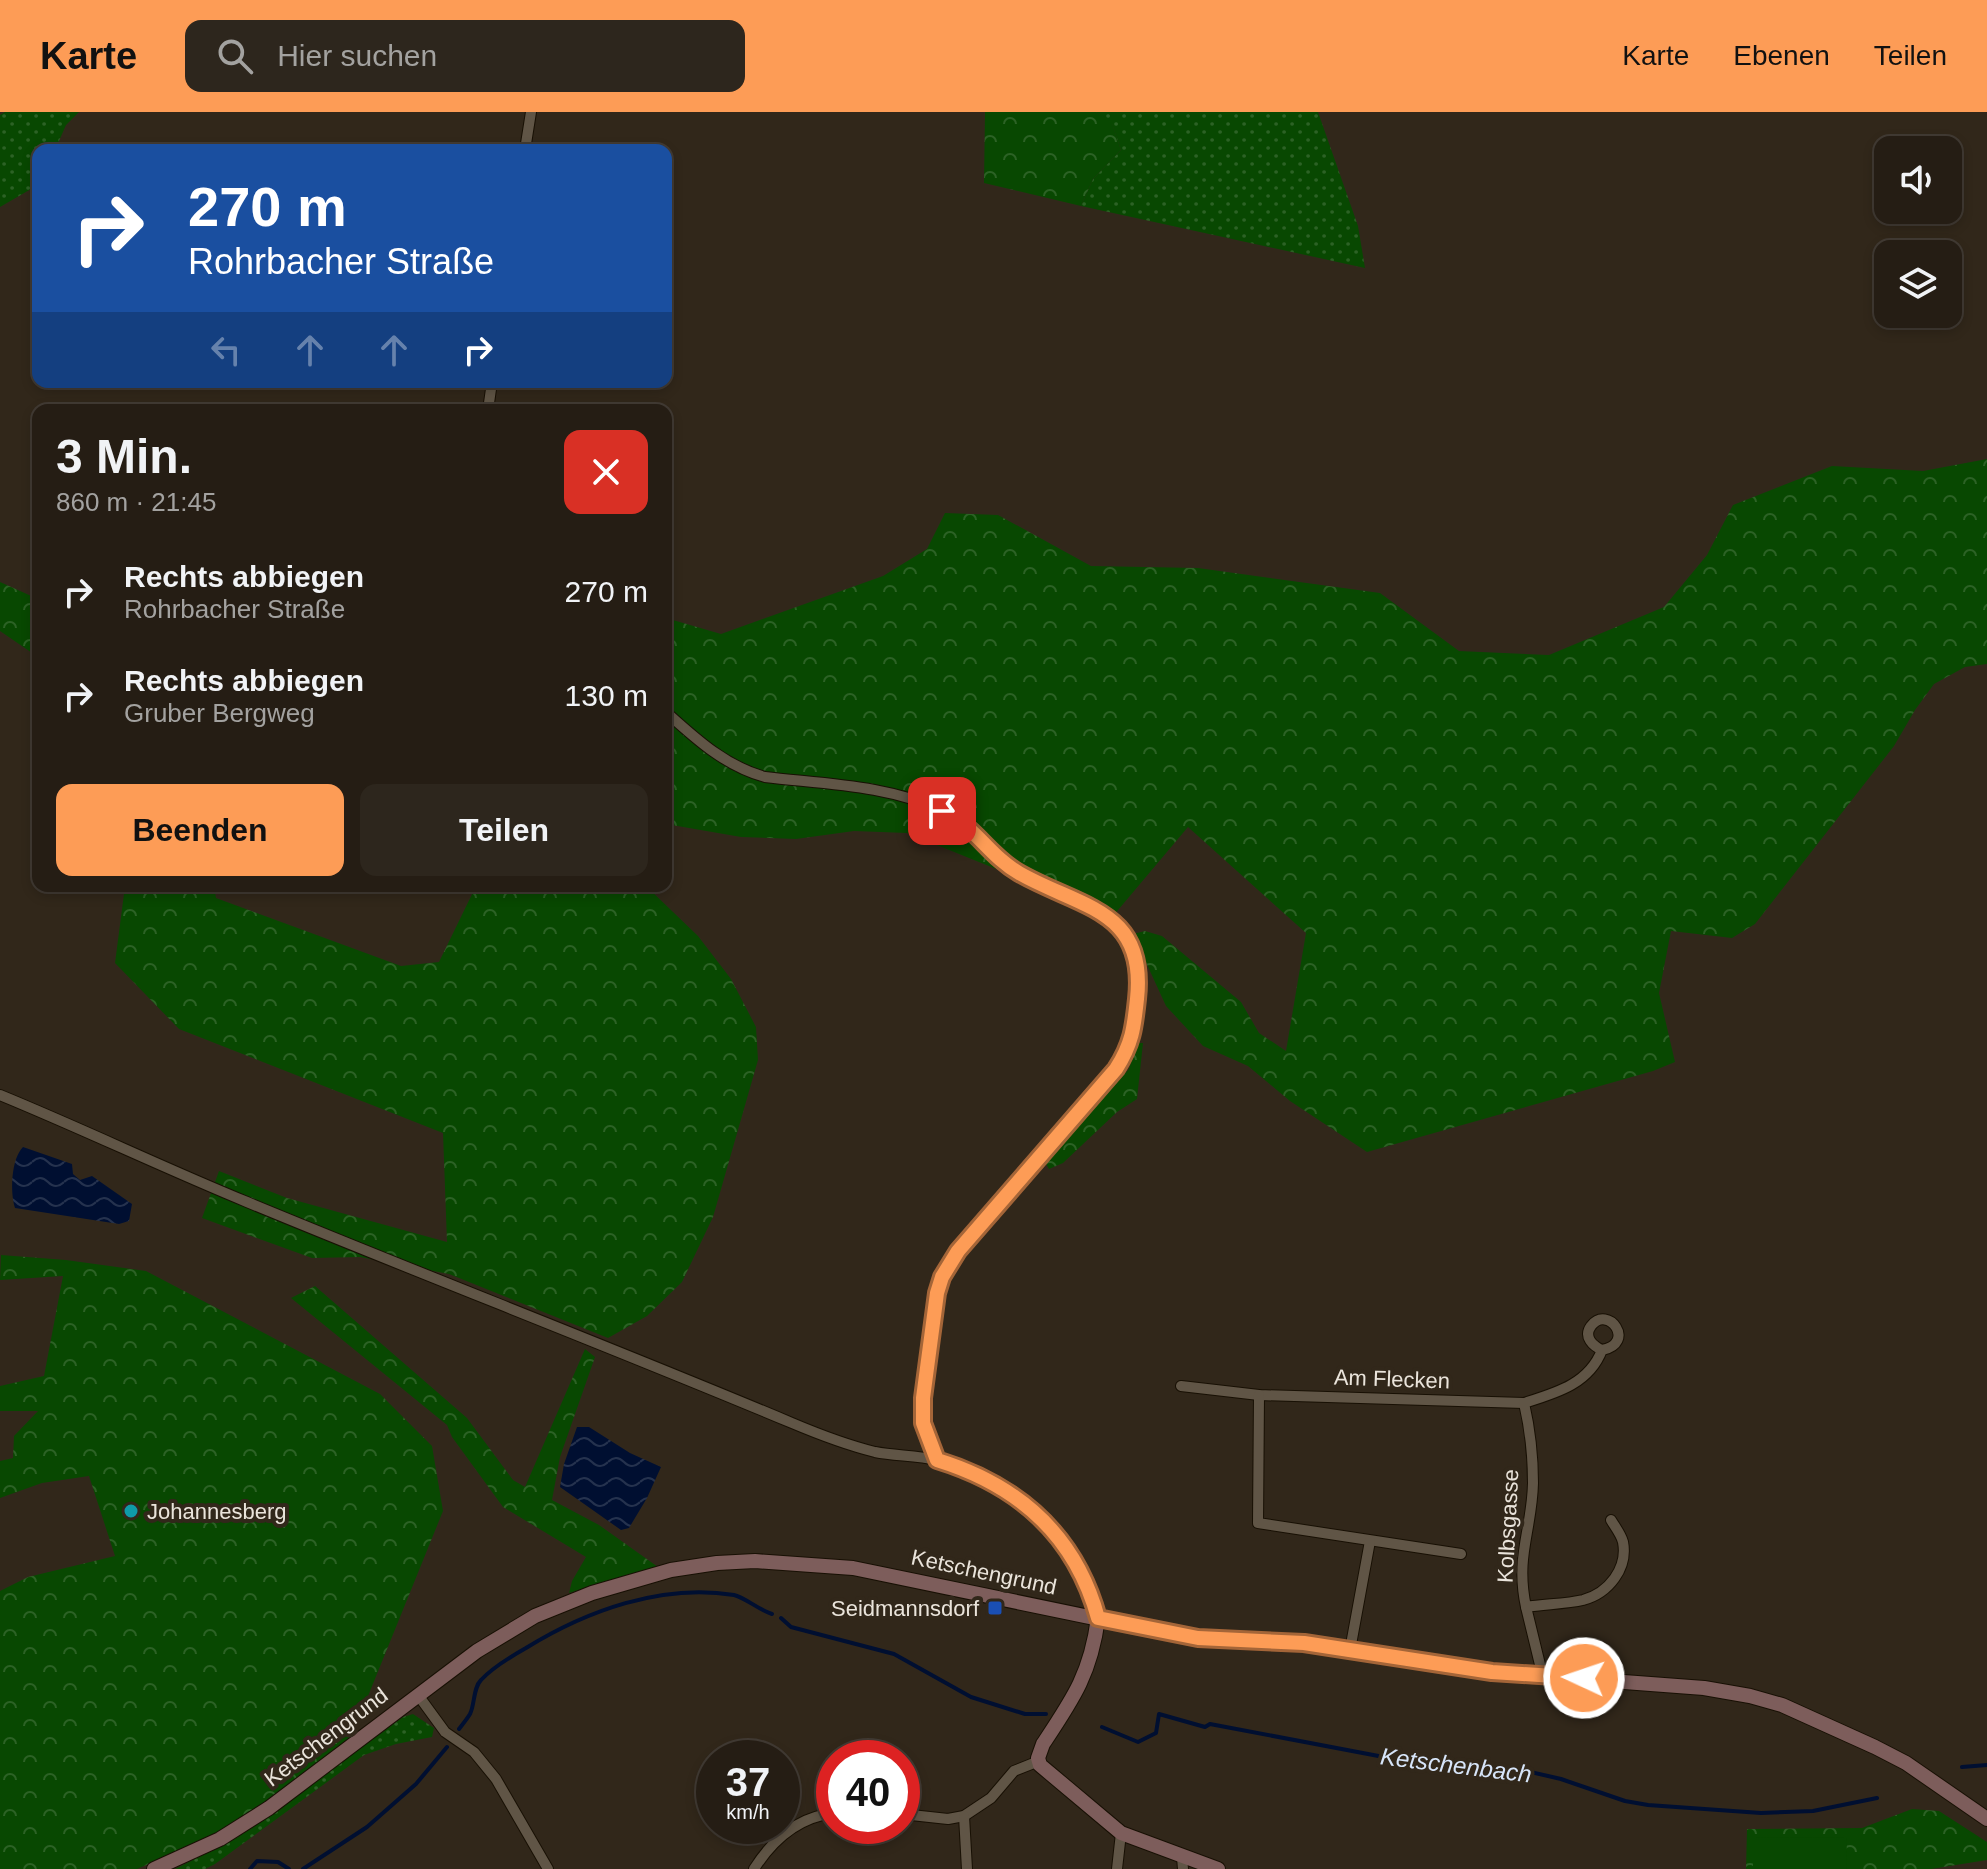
<!DOCTYPE html>
<html lang="de">
<head>
<meta charset="utf-8">
<style>
  body { margin:0; font-family:Arial,sans-serif; background:#2d261d; color:#f1f3f6; height:100vh; display:flex; flex-direction:column; font-size:30px; white-space:nowrap }
  * { box-sizing:border-box; margin:0 }
  p { font-size:26px; color:#a3a2a0 }
  .icon { flex:none; width:44px; height:44px; fill:none; stroke:currentColor; stroke-width:2; stroke-linecap:round; stroke-linejoin:round }
  .map { position:relative; flex:1; overflow:hidden }
  .side { position:absolute; left:32px; top:292px; width:640px; height:488px; display:flex; flex-direction:column; background:#251d14; border-radius:16px; box-shadow:0 4px 12px #0003,0 0 0 2px #423b34 }
  .side>* { flex:none }
  .top-card { position:absolute; left:32px; top:32px; width:640px; height:244px; border-radius:16px; box-shadow:0 4px 12px #0003,0 0 0 2px #423b34; background:#1a4fa0; color:#fff; overflow:hidden }
  .fabs { position:absolute; left:1874px; top:24px; display:grid; gap:16px }
  .fabs a { display:grid; place-items:center; width:88px; height:88px; border-radius:16px; background:#251d14; box-shadow:0 4px 12px #0003,0 0 0 2px #423b34; font-size:40px }
  .speed { position:absolute; left:696px; top:1628px; display:flex; gap:16px; font-size:40px; font-weight:700; text-align:center }
  .speed>* { display:grid; place-content:center; width:104px; height:104px; border-radius:50%; background:#251d14; box-shadow:0 4px 12px #0003,0 0 0 2px #423b34; line-height:1 }
  .speed small { font-size:20px; font-weight:400 }
  .speed .limit { border:12px solid #d22; background:#fff; color:#111 }
  .pin { position:absolute; display:grid; place-items:center; width:68px; height:68px; color:#fff; margin:-34px; border-radius:16px; box-shadow:0 4px 12px #0006 }
  .me { position:absolute; width:88px; margin:-44px; rotate:273deg; stroke-linejoin:round; filter:drop-shadow(0 0 6px #0008) }
  .turn { display:flex; align-items:center; gap:28px; height:168px; padding:0 24px; font-size:36px }
  .turn .icon { width:104px; height:104px; stroke-width:2.5 }
  .turn b { display:block; font-size:56px; line-height:68px }
  .lanes { display:flex; align-items:center; height:76px; padding:0 24px; background:#0003; justify-content:center; gap:40px; direction:ltr }
  .lanes .off { opacity:.35 }
  .round { display:grid; place-items:center; flex:none; width:84px; height:84px; border-radius:16px; background:#2d261d }
  .head { display:flex; align-items:center; justify-content:space-between; height:136px; padding:0 24px }
  h1 { font-size:48px; font-weight:700; line-height:60px }
  .cta { display:flex; gap:16px; margin-top:auto; padding:16px 24px }
  .cta a { flex:1; height:92px; border-radius:16px; background:#fd9c56; color:#111; font-size:32px; font-weight:700; line-height:92px; text-align:center }
  .cta a+a { background:#2d261d; color:#f1f3f6 }
  ul { padding:0; list-style:none }
  li { display:flex; align-items:center; gap:24px; height:104px; padding:0 24px }
  li div { flex:1 }
  li b { display:block; font-size:30px }
  li em { font-style:normal }
  header { display:flex; align-items:center; gap:48px; box-sizing:border-box; height:112px; padding:0 40px; background:#fd9c56; color:#111 }
  header strong { font-size:38px }
  nav { display:flex; gap:44px; margin-inline-start:auto; font-size:28px }
  .search { width:560px; height:72px; background:#2d261d; display:flex; align-items:center; gap:20px; box-sizing:border-box; padding:0 28px; border-radius:16px; color:#a3a2a0; font-size:30px }
  .map>svg:first-child { display:block }
  .grass { fill:url(#grass-dots) }
  .forest { fill:url(#forest-crowns) }
  .pitch { fill:#084801 }
  .water { fill:url(#water-waves) }
  .lines { fill:none; stroke-linecap:round; stroke-linejoin:round }
  .stream { stroke:#000f31; stroke-width:4 }
  .street-casing { stroke:#181004; stroke-width:12 }
  .secondary-casing { stroke:#181004; stroke-width:16 }
  .street { stroke:#605546; stroke-width:10 }
  .secondary { stroke:#7d5d5b; stroke-width:14 }
  .route-casing { stroke:#a46538; stroke-width:20 }
  .route { stroke:#fd9c56; stroke-width:14 }
  .culture-dot { fill:#0f9aa8; stroke:#31271a; stroke-width:3 }
  .transit-dot { fill:#1a4fb4; stroke:#31271a; stroke-width:3 }
  .labels { text-anchor:middle; dominant-baseline:central; stroke-width:8; stroke-linejoin:round; paint-order:stroke }
  .street-label { font-size:22px; fill:#eae4db; stroke:#31271a }
  .poi-label { font-size:22px; fill:#eae4db; stroke:#31271a; text-anchor:start }
  .water-label { font-size:24px; font-style:italic; fill:#d7e5f9; stroke:#31271a }
</style>
</head>
<body>
<header>
<strong>Karte</strong>
<div class="search"><svg class="icon" aria-label="search" viewBox="0 0 24 24"><circle cx="10" cy="10" r="6"/><path d="M15 15l6 6"/></svg>Hier suchen</div>
<nav><a>Karte</a><a>Ebenen</a><a>Teilen</a></nav>
</header>
<div class="map">
<svg width="1987" height="1757" viewBox="0 0 1987 1757">
  <defs>
    <pattern id="grass-dots" width="8" height="8" patternUnits="userSpaceOnUse" patternTransform="scale(2)"><rect width="8" height="8" fill="#084801"/><path d="M2 2h.1M6 6h.1" fill="none" stroke="#2c6225" stroke-width="1.8" stroke-linecap="round"/></pattern>
    <pattern id="forest-crowns" width="20" height="18" patternUnits="userSpaceOnUse" patternTransform="scale(2)"><rect width="20" height="18" fill="#084801"/><path d="M2 6a3 3 0 1 1 6 0M12 15a3 3 0 1 1 6 0" fill="none" stroke="#2c6225"/></pattern>
    <pattern id="water-waves" width="16" height="10" patternUnits="userSpaceOnUse" patternTransform="scale(2)"><rect width="16" height="10" fill="#000f31"/><path d="M0 5q4-4 8 0t8 0" fill="none" stroke="#25324e"/></pattern>
  </defs>
  <rect width="100%" height="100%" fill="#31271a"/>
  <g class="grass">
    <path d="M5 0H79L66 13 55 38H38V73L0 95V3Z"/>
    <path d="M1096 0H1318L1358 114 1365 156 1081 94 1093 67 1121 38 1112 12Z"/>
    <path d="M413 1602 434 1616 432 1625 396 1632 364 1643 215 1752 205 1757H175L238 1725 403 1605Z"/>
  </g>
  <g class="forest">
    <path d="M985 0H1096L1112 11 1121 38 1093 67 1081 94 984 71Z"/>
    <path d="M1987 347V552L1965 555 1934 572 1915 598 1894 634 1755 812 1732 826 1671 819 1659 881 1675 950 1653 959 1367 1040 1290 989 1248 954 1203 934 1166 894 1133 822 1145 819 1162 824 1241 890 1259 921 1286 939 1306 821 1188 715 1113 804 907 721 854 719 796 727 741 725 666 712V506L721 522 883 464 927 437 945 401 998 403 1091 454 1198 456 1380 481 1459 539 1549 543 1664 495 1707 443 1733 393 1832 354 1923 359Z"/>
    <path d="M0 470 38 487V545L0 519Z"/>
    <path d="M125 774H214L216 786 401 854 439 850 476 774H646L698 824 731 867 756 915 758 948 713 1105 682 1170 647 1204 608 1226 449 1162 360 1145 312 1146 202 1106 219 1059 287 1086 447 1130 443 1021 179 917 115 851Z"/>
    <path d="M1137 931H1143L1137 987 1117 1000 1063 1051 1049 1057 1045 1050 1129 957Z"/>
    <path d="M1 1143 66 1148 146 1159 380 1282 432 1334 443 1399 351 1626 266 1690 208 1726 137 1757H0V1479L28 1465 115 1444 89 1364 42 1371 0 1386V1349L13 1346 14 1324 38 1299H0V1274L44 1264 63 1164 0 1168Z"/>
    <path d="M315 1174 467 1306 513 1368 525 1375 585 1237 595 1245 560 1345 552 1388 599 1413 658 1455 569 1481 572 1469 586 1445 503 1395 452 1325 447 1313 291 1186Z"/>
    <path d="M1912 1697 1939 1699 1987 1730V1748L1931 1757H1746L1747 1717 1862 1716Z"/>
  </g>
  <path class="pitch" d="M1753 1725 1847 1726 1846 1757H1753Z"/>
  <g class="water">
    <path d="M23 1035 72 1052 73 1062 80 1068 92 1064 132 1092 129 1109 119 1112 15 1096C10 1080 11 1047 23 1035Z"/>
    <path d="M577 1315H589L630 1341 661 1355 647 1386 629 1416 621 1418 560 1375 564 1352Z"/>
  </g>
  <g class="lines">
    <g class="stream">
      <path d="M781 1506 791 1515 894 1542 971 1585 1025 1602H1046"/>
      <path d="M1102 1615 1138 1630 1156 1621 1159 1602 1205 1615 1210 1612 1389 1646 1469 1658H1522L1561 1667 1625 1689 1648 1693 1761 1701 1813 1699 1877 1686"/>
      <path d="M459 1617C462 1613 467 1607 470 1602 475 1592 473 1576 481 1568 493 1555 510 1545 526 1536 586 1499 662 1471 734 1483 744 1485 759 1498 772 1502"/>
      <path d="M1962 1655 1987 1653"/>
      <path d="M250 1757 257 1749 278 1750 289 1757"/>
      <path d="M303 1757 367 1715 416 1672 447 1635"/>
    </g>
    <g class="street-casing">
      <g id="street">
        <path d="M525 38 531 0"/>
        <path d="M488 298 492 270"/>
        <path d="M666 600C696 627 725 654 765 665 824 672 889 673 943 699 973 714 990 744 1018 761 1074 794 1147 799 1138 883 1134 913 1132 930 1116 957L958 1139 942 1165 937 1181 923 1286V1311L937 1348"/>
        <path d="M0 983C83 1017 164 1056 247 1090 428 1165 611 1235 792 1311 818 1322 847 1333 875 1340 895 1344 916 1343 937 1348 957 1352 977 1361 994 1371 1047 1401 1083 1447 1098 1506"/>
        <path d="M1181 1274 1259 1283 1524 1291"/>
        <path d="M1259 1283 1258 1411 1461 1442"/>
        <path d="M1526 1495C1515 1444 1532 1418 1533 1371 1533 1344 1530 1317 1524 1291 1556 1281 1589 1272 1602 1238 1637 1231 1608 1192 1591 1214 1583 1225 1593 1234 1602 1238"/>
        <path d="M1350 1538 1370 1429"/>
        <path d="M1543 1565 1526 1495C1545 1492 1566 1492 1583 1488 1609 1481 1628 1456 1623 1430 1621 1422 1615 1415 1611 1408"/>
        <path d="M418 1583 445 1620 474 1640 496 1667 548 1757"/>
        <path d="M902 1702 948 1707 964 1704 991 1686 1014 1659 1039 1649"/>
        <path d="M964 1704 967 1757"/>
        <path d="M1182 1745 1183 1757"/>
        <path d="M754 1757C773 1727 798 1705 834 1701"/>
        <path d="M1117 1757 1121 1721"/>
      </g>
    </g>
    <g class="secondary-casing">
      <g id="secondary">
        <path d="M1098 1506C1091 1561 1073 1587 1043 1632L1038 1646 1040 1653 1121 1721 1218 1757"/>
        <path d="M154 1757 220 1727 269 1696 477 1539 535 1504 592 1481 671 1458 717 1451 755 1449 853 1456 1181 1524 1304 1531 1492 1560 1704 1576 1750 1584 1782 1593 1875 1635 1906 1651 1987 1707"/>
      </g>
    </g>
    <use href="#street" class="street"/>
    <use href="#secondary" class="secondary"/>
  </g>
  <g class="lines">
    <g class="route-casing">
      <path id="route" d="M942 699C951 704 961 709 968 716 985 731 998 749 1019 761 1080 796 1147 797 1137 887 1134 916 1132 932 1116 957L958 1139 942 1165 937 1181 923 1286V1311L937 1348C1018 1373 1075 1422 1098 1506L1198 1526 1304 1531 1492 1560 1584 1566"/>
    </g>
    <use href="#route" class="route"/>
  </g>
  <circle class="culture-dot" cx="131" cy="1399" r="8"/>
  <rect class="transit-dot" x="987" y="1488" width="16" height="16" rx="4"/>
  <g class="labels">
    <g class="street-label">
      <text transform="translate(1392 1267) rotate(2)">Am Flecken</text>
      <text transform="translate(1508 1414) rotate(-87)">Kolbsgasse</text>
      <text transform="translate(984 1460) rotate(12)">Ketschengrund</text>
      <text transform="translate(326 1625) rotate(-37)">Ketschengrund</text>
    </g>
    <g class="poi-label">
      <text x="147" y="1399">Johannesberg</text>
      <text x="979" y="1496" text-anchor="end">Seidmannsdorf</text>
    </g>
    <g class="water-label">
      <text transform="translate(1456 1653) rotate(7)">Ketschenbach</text>
    </g>
  </g>
</svg>
<div class="fabs">
<a><svg class="icon" aria-label="sound" viewBox="0 0 24 24"><path d="M4 9h4l5-4v14l-5-4H4zM17 9q2 3 0 6"/></svg></a>
<a><svg class="icon" aria-label="layers" viewBox="0 0 24 24"><path d="M12 4l9 5-9 5-9-5zM3 14l9 5 9-5"/></svg></a>
</div>
<div class="speed"><div>37<small>km/h</small></div><div class="limit">40</div></div>
<div class="pin" style="left:942px;top:699px;background:#d93025"><svg class="icon" aria-label="arrive" viewBox="0 0 24 24"><path d="M6 21V4h12l-3 4 3 4H6"/></svg></div>
<svg class="me" style="left:1584px;top:1566px" viewBox="-20 -20 40 40"><circle r="17" fill="#fd9c56" stroke="#fff" stroke-width="3"/><path d="M0-11L8 9 0 5-8 9z" fill="#fff"/></svg>
<div class="top-card">
<div class="turn"><svg class="icon" aria-label="right" viewBox="0 0 24 24"><path d="M7 20v-9h11M14 6l5 5-5 5"/></svg><div><b>270 m</b>Rohrbacher Straße</div></div>
<div class="lanes"><svg class="icon off" aria-label="left" viewBox="0 0 24 24"><path d="M17 20v-9H6M10 6l-5 5 5 5"/></svg><svg class="icon off" aria-label="ahead" viewBox="0 0 24 24"><path d="M12 20V5M6 11l6-6 6 6"/></svg><svg class="icon off" aria-label="ahead" viewBox="0 0 24 24"><path d="M12 20V5M6 11l6-6 6 6"/></svg><svg class="icon" aria-label="right" viewBox="0 0 24 24"><path d="M7 20v-9h11M14 6l5 5-5 5"/></svg></div>
</div>
<section class="side">
<div class="head"><div><h1>3 Min.</h1><p>860 m · 21:45</p></div><a class="round" style="background:#d93025;color:#fff"><svg class="icon" aria-label="close" viewBox="0 0 24 24"><path d="M6 6l12 12M18 6L6 18"/></svg></a></div>
<ul>
<li><svg class="icon" aria-label="right" viewBox="0 0 24 24"><path d="M7 20v-9h11M14 6l5 5-5 5"/></svg><div><b>Rechts abbiegen</b><p>Rohrbacher Straße</p></div><em>270 m</em></li>
<li><svg class="icon" aria-label="right" viewBox="0 0 24 24"><path d="M7 20v-9h11M14 6l5 5-5 5"/></svg><div><b>Rechts abbiegen</b><p>Gruber Bergweg</p></div><em>130 m</em></li>
</ul>
<div class="cta"><a>Beenden</a><a>Teilen</a></div>
</section>
</div>
</body>
</html>
